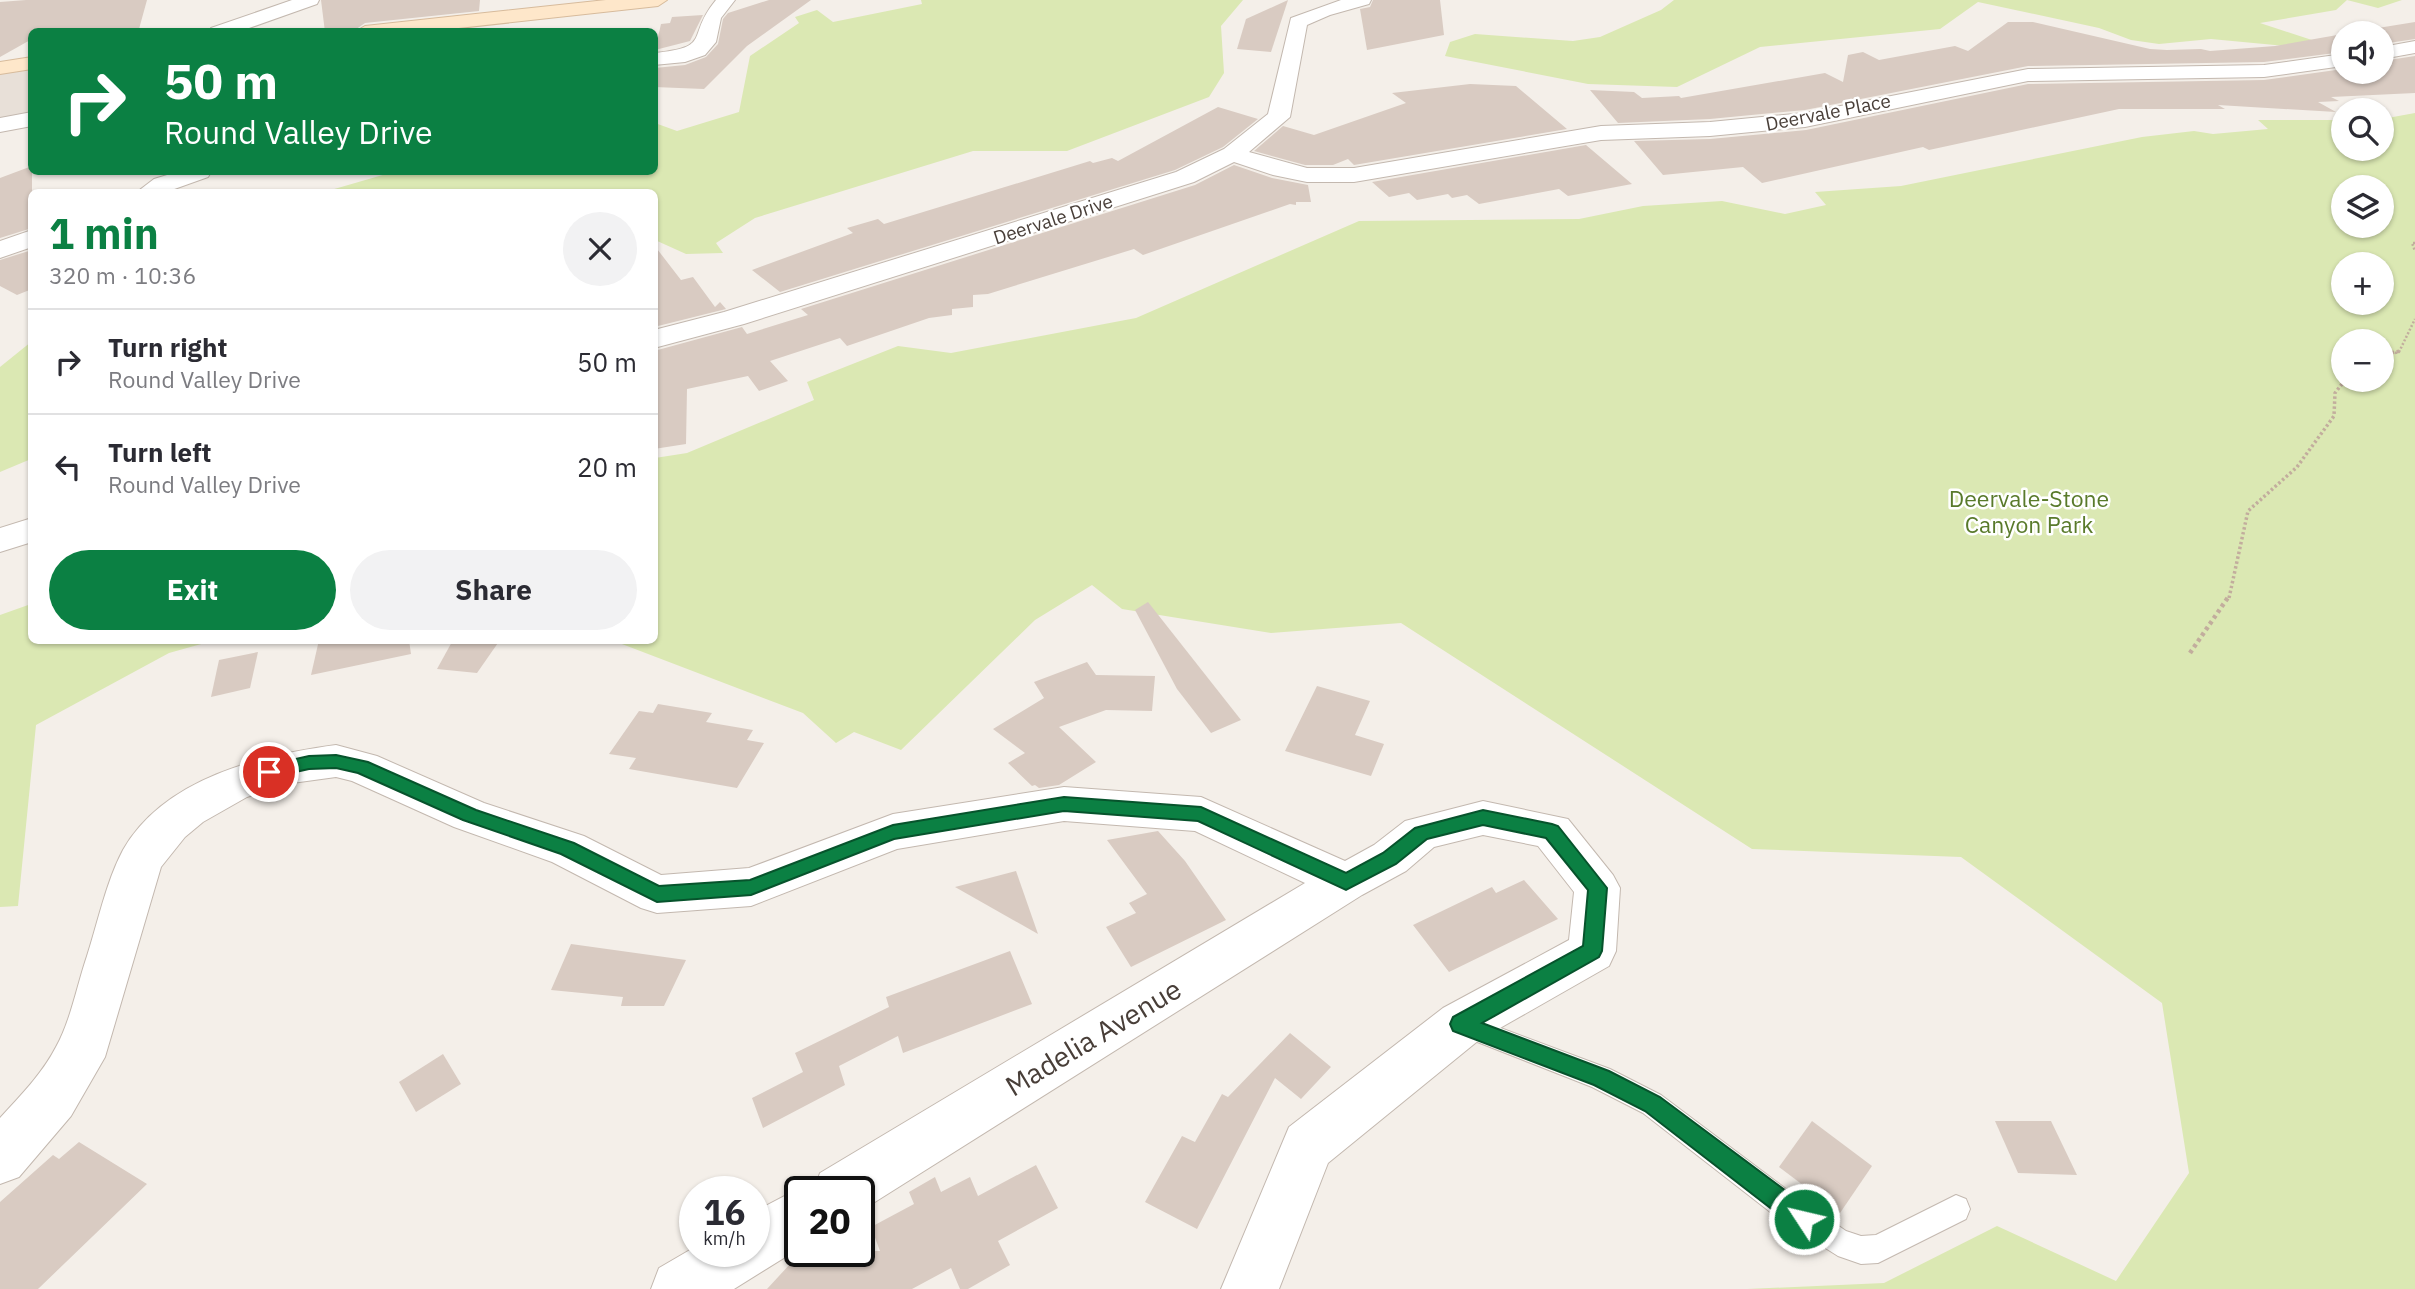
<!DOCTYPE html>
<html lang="en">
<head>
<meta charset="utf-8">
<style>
  body { margin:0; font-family:"IBM Plex Sans",sans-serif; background:#f2f2f3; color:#2b2b33; height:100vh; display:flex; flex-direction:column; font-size:26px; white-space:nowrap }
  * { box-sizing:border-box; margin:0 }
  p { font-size:23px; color:#7c7c81 }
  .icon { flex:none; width:38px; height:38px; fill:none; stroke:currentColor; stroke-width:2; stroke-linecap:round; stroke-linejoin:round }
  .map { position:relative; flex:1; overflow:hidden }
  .side { position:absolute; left:28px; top:189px; width:630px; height:455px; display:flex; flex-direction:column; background:#fff; border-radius:10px; box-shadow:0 2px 5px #0004 }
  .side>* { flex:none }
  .banner { position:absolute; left:28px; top:28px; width:630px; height:147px; border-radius:10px; box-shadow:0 2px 5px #0004; background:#0b8043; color:#fff; overflow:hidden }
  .fabs { position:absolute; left:2331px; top:21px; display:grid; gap:14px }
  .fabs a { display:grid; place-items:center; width:63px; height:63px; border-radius:50%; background:#fff; box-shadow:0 2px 5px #0004; font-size:35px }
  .speed { position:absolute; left:679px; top:1176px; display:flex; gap:14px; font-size:35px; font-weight:700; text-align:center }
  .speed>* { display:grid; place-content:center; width:91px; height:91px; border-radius:50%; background:#fff; box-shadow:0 2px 5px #0004; line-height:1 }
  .speed small { font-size:18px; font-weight:400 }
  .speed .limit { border:4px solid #111; border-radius:10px; background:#fff; color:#111 }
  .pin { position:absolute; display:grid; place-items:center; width:60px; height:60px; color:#fff; margin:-30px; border:4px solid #fff; border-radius:50%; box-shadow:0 2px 7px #0007 }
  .me { position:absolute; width:77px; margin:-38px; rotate:305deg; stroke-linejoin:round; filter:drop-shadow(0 0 5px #0008) }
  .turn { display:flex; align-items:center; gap:24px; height:147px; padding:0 21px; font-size:32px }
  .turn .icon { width:91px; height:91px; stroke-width:2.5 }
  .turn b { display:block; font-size:49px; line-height:60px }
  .round { display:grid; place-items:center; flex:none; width:74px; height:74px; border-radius:37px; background:#f2f2f3 }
  .summary { display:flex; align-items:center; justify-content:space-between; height:119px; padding:0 21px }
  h1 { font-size:42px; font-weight:700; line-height:52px; color:#0b8043 }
  .primary-button { display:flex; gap:14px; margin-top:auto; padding:14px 21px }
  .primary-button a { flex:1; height:80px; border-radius:42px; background:#0b8043; color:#fff; font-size:28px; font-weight:700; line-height:80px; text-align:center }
  .primary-button a+a { background:#f2f2f3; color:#2b2b33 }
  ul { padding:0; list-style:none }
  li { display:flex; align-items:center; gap:21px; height:105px; padding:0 21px; border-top:2px solid #e1e1e2 }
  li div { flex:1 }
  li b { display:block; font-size:26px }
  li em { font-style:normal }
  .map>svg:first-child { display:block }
  .residential { fill:#e8e0d8 }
  .green { fill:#dbe8b3; fill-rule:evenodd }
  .building { fill:#d9cbc2 }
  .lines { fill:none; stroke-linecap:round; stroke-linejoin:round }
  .service-casing { stroke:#c3b8af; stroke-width:2 }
  .minor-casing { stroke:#c3b8af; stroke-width:2 }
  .secondary-casing { stroke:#d7bb9c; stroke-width:2 }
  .path-far2 { stroke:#c2ad9d; stroke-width:2.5; stroke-dasharray:2 2; stroke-linecap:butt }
  .path-far1 { stroke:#c2ad9d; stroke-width:3.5; stroke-dasharray:2.5 2.5; stroke-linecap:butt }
  .path { stroke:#c2ad9d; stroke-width:4.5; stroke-dasharray:3.5 3.5; stroke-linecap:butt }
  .service { fill:#fff; fill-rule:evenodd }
  .minor { fill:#fff; fill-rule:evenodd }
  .secondary { fill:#fee7ca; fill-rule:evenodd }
  .route { fill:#0b8043; stroke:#07532c; stroke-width:2 }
  .labels { text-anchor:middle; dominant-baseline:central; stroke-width:5; stroke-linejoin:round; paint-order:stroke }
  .far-street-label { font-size:19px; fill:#483e38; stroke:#fff }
  .park-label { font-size:23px; fill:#597a2b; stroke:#fff }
  .near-street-label { font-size:28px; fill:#483e38; stroke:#fff }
</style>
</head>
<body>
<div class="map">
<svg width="2415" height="1289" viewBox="0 0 2415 1289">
  <rect width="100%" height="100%" fill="#f4efe9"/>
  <path class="residential" d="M31 63V116L0 122V68Z"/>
  <g class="green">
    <path d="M921 0H1243L1221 26 1224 73 1209 97 1067 151H973L755 218 716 243 723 253 686 254 655 240 654 192H324L393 172H654L655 123 677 131 739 112 750 56 799 23 795 17 817 10 833 22 922 4Z"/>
    <path d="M1674 0H2402L2378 8 2347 0 2336 10 2260 23 2318 42 2296 47 2211 39 2159 44 2131 40 2099 28 1978 2 1940 29 1760 47 1677 87 1588 84 1445 56 1450 42 1475 34 1573 41 1600 37 1661 10Z"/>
    <path d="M2415 113V1289H1747L1884 1283 1997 1226 2116 1281 2189 1173 2162 1003 1961 857 1752 849 1401 623 1271 633 1122 609 1092 585 1035 620 901 750 854 732 836 743 803 713 614 641 654 640 655 458 687 453 814 400 807 382 898 346 951 353 1136 318 1359 221 1579 219 1643 206 1722 201 1785 214 1826 205 1815 192 1901 186 2142 137 2194 131 2213 134 2268 129 2258 120H2343V149H2382V119ZM2343 187H2382V226H2343ZM2343 264H2382V303H2343ZM2343 341H2382V380H2343Z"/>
    <path d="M31 342V459L0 472V367Z"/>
    <path d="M31 604 32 640 212 641 169 653 36 725 18 906 0 907V615Z"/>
  </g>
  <g class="building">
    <path d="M26 0H147L139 29 32 32V39L0 57V2Z"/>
    <path d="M321 0H480L479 11 365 23 352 32H325Z"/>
    <path d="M769 0H811L747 46 704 89 654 87 655 68 685 65 706 57 718 44 723 19 728 13Z"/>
    <path d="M1288 0 1271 52 1237 49 1246 19Z"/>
    <path d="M1373 0H1440L1444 35 1367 50 1360 9 1370 7Z"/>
    <path d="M703 15 690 41 655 50 661 24 670 23 672 17Z"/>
    <path d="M2008 22H2033L2150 49 2167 50 2201 49 2210 51 2275 46 2343 34V52L2264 62 2028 66 1805 110 1710 119 1618 123 1590 90 1634 92 1642 98 1679 96 1681 98 1825 73 1843 82 1848 55 1863 52 1879 60 1955 46 1968 51Z"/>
    <path d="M2415 22V39L2382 44V33H2347Z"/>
    <path d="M2415 56V93L2331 97 2339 101 2318 102 2336 112 2218 105 2225 109H2119L1929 150 1923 147 1762 183 1743 167 1663 175 1634 141 1710 139 1806 130 2028 84 2264 80 2343 69V72H2382V61Z"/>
    <path d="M1470 84 1516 86 1567 129 1354 165 1348 159 1333 165H1305L1254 151 1283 126 1314 135 1406 103 1392 93Z"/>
    <path d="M1218 107 1258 119 1223 147 1175 170 780 292 752 270 853 233 847 228 878 219 884 224 1090 161 1093 163 1112 158 1118 161Z"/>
    <path d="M1586 145 1632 184 1568 196 1559 189 1479 204 1467 195 1452 198 1448 194 1417 200 1409 193 1389 197 1372 182Z"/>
    <path d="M1234 165 1272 178 1308 185 1311 202H1296V205L1290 204 1143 255 1134 249 988 294 973 295V307L952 309V315L929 318 847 346 840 338 770 361 788 381 759 391 748 376 687 389 686 444 654 449V351L742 327 747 334 808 315 801 309 1195 185Z"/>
    <path d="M32 166V228L0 238V178Z"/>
    <path d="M654 245 681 280 693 277 715 307 720 302 726 309 654 327Z"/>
    <path d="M32 250V289L17 295 0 286V260Z"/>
    <path d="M1148 602 1241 720 1211 733 1177 689 1135 610Z"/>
    <path d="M319 640H409L411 654 311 675Z"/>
    <path d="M453 640H500L477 673 437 669Z"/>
    <path d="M258 652 250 688 211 697 219 660Z"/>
    <path d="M1087 662 1096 675 1155 676 1152 711 1106 710 1059 727 1096 762 1059 785 1039 788 1035 785 1032 786 1008 763 1025 753 993 729 1044 698 1034 682Z"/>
    <path d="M1317 686 1370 701 1355 735 1384 744 1371 776 1285 751Z"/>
    <path d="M658 704 712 713 706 722 753 730 747 740 764 743 737 788 629 769 636 758 609 754 639 711 653 713Z"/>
    <path d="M1158 831 1185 861 1226 920 1131 967 1106 927 1136 913 1129 903 1147 894 1107 840Z"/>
    <path d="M1016 871 1038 934 955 887Z"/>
    <path d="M1524 880 1558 919 1449 972 1413 925 1492 887 1496 893Z"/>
    <path d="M571 944 686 960 664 1006H621L623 997 551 990Z"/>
    <path d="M1010 951 1032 1004 903 1053 898 1036 839 1066 845 1085 763 1128 752 1098 803 1072 795 1053 889 1007 886 997Z"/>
    <path d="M1290 1033 1331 1067 1301 1099 1275 1078 1197 1229 1145 1202 1182 1136 1195 1142 1222 1094 1228 1097Z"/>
    <path d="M443 1054 461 1084 416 1112 399 1082Z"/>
    <path d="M1812 1121 1872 1166 1840 1213 1779 1167Z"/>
    <path d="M1995 1121H2051L2077 1175 2018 1173Z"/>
    <path d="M79 1142 147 1184 38 1289H0V1202L53 1155 59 1159Z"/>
    <path d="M1036 1165 1058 1208 998 1241 1010 1265 968 1289H960L951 1268 912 1289H767L802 1251H880L871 1227 914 1204 909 1192 935 1177 941 1192 970 1177 978 1196Z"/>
  </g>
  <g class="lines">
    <g class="service-casing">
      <path id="service" d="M1466 1015 1610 1069 1661 1095 1798 1198 1846 1231 1861 1236 1876 1235 1956 1195 1966 1199 1970 1209 1966 1219 1878 1263 1861 1264 1838 1256 1778 1218 1643 1113 1592 1087 1457 1034 1453 1026 1457 1018Z"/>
    </g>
    <g class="minor-casing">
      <g id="minor">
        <path d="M292 0H319L317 4 238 32H208L211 28Z"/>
        <path d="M716 0H735L721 18 716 42 705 55 685 62 654 65V53C714 47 685 37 716 0Z"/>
        <path d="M1341 0H1371L1369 4 1330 15 1307 25 1290 117 1249 152 1307 168H1354L1601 126 1710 122 1805 113 2028 69 2264 65 2343 54V66L2264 77 2028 81 1805 127 1710 136 1601 140 1354 182H1307L1273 175 1234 162 1194 182 744 324 654 348V330L724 312 1176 172 1224 149 1268 114 1291 18Z"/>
        <path d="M2415 41V53L2382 59V47Z"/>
        <path d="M32 112V126L0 132V118Z"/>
        <path d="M177 172H211L208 177 166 192H137L154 179Z"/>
        <path d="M32 230V247L0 258V241Z"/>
        <path d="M32 518V542L0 552V528Z"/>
        <path d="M336 745 377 756 484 803 584 836 661 875 749 868 893 814 1064 787 1201 797 1345 861 1374 845 1405 821 1483 801 1568 819 1613 875 1620 888 1616 951 1609 966 1479 1040 1328 1163 1279 1289H1221L1289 1127 1443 1008 1569 940 1574 892 1538 846 1483 835 1434 847 1406 871 1362 895 859 1212V1192H813L820 1173 1305 883 1195 831 1064 821 897 849 751 906 657 913 641 908 552 862 454 827 352 781 336 777 285 784 247 797 203 822 185 837 161 867 105 1057 71 1116 19 1177 0 1184V1118C20 1096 42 1074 56 1047 71 1020 77 985 87 956 98 922 106 882 123 850 164 778 261 755 336 745Z"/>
        <path d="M800 1188 809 1192H800V1248L734 1289H651L659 1268 695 1247V1251H754V1212Z"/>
      </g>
    </g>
    <g class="secondary-casing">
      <g id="secondary">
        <path d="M606 0H667L658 6 423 32H355L365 26Z"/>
        <path d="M32 57V69L0 74V62Z"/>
      </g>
    </g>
    <g class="path-far2">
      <path d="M2415 243H2412L2415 251"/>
      <path d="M2395 353 2399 352 2415 319"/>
    </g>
    <g class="path-far1">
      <path d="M2382 355 2400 351"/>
      <path d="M2229 598 2248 511 2297 467 2334 416 2335 393 2345 380"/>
    </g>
    <path class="path" d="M2190 653 2229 596"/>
    <use href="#service" class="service"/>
    <use href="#minor" class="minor"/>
    <use href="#secondary" class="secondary"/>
  </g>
  <path class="route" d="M336 755 368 762 476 810 574 843 659 886 750 880 893 825 1064 797 1201 807 1346 873 1383 853 1415 828 1483 810 1552 824 1558 826 1607 888 1602 951 1599 957 1482 1023 1609 1071 1660 1097 1813 1211 1816 1219 1813 1228 1804 1231 1796 1228 1645 1111 1594 1085 1453 1031 1450 1024 1453 1017 1583 946 1588 890 1546 838 1483 825 1427 839 1396 864 1346 890 1198 821 1064 811 894 839 751 895 657 902 561 854 463 820 358 773 336 768 309 769 269 778 263 776 260 772 263 767 269 765 309 756Z"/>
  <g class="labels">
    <g class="far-street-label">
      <text transform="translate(1828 112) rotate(-11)">Deervale Place</text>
      <text transform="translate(1053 219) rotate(-18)">Deervale Drive</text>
    </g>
    <g class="park-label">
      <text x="2029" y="498">Deervale-Stone<tspan x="2029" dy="26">Canyon Park</tspan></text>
    </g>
    <g class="near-street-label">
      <text transform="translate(1093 1037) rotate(-31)">Madelia Avenue</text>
    </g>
  </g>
</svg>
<div class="fabs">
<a><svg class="icon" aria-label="sound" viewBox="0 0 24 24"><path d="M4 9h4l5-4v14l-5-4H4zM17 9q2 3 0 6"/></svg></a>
<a><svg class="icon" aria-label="search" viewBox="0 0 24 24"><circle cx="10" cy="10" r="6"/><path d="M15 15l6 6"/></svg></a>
<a><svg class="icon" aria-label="layers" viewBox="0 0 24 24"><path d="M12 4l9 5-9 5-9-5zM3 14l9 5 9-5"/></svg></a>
<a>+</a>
<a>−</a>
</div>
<div class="speed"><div>16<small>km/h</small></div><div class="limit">20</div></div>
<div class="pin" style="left:269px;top:772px;background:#d93025"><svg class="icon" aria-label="arrive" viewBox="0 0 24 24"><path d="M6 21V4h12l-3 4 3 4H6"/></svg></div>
<svg class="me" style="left:1804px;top:1219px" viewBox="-20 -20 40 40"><circle r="17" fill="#0b8043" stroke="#fff" stroke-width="3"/><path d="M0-11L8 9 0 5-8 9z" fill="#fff"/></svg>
<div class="banner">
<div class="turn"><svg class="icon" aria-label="right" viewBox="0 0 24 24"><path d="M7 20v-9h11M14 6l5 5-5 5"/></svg><div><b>50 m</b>Round Valley Drive</div></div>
</div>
<section class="side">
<div class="summary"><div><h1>1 min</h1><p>320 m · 10:36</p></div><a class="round"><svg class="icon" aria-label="close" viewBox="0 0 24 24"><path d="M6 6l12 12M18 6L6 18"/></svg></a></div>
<ul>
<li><svg class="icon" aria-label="right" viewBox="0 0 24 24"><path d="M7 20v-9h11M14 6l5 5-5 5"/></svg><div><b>Turn right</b><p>Round Valley Drive</p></div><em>50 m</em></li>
<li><svg class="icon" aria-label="left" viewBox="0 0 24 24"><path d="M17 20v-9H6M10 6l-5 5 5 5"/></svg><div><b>Turn left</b><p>Round Valley Drive</p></div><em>20 m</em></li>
</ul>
<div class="primary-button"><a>Exit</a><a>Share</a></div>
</section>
</div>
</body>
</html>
